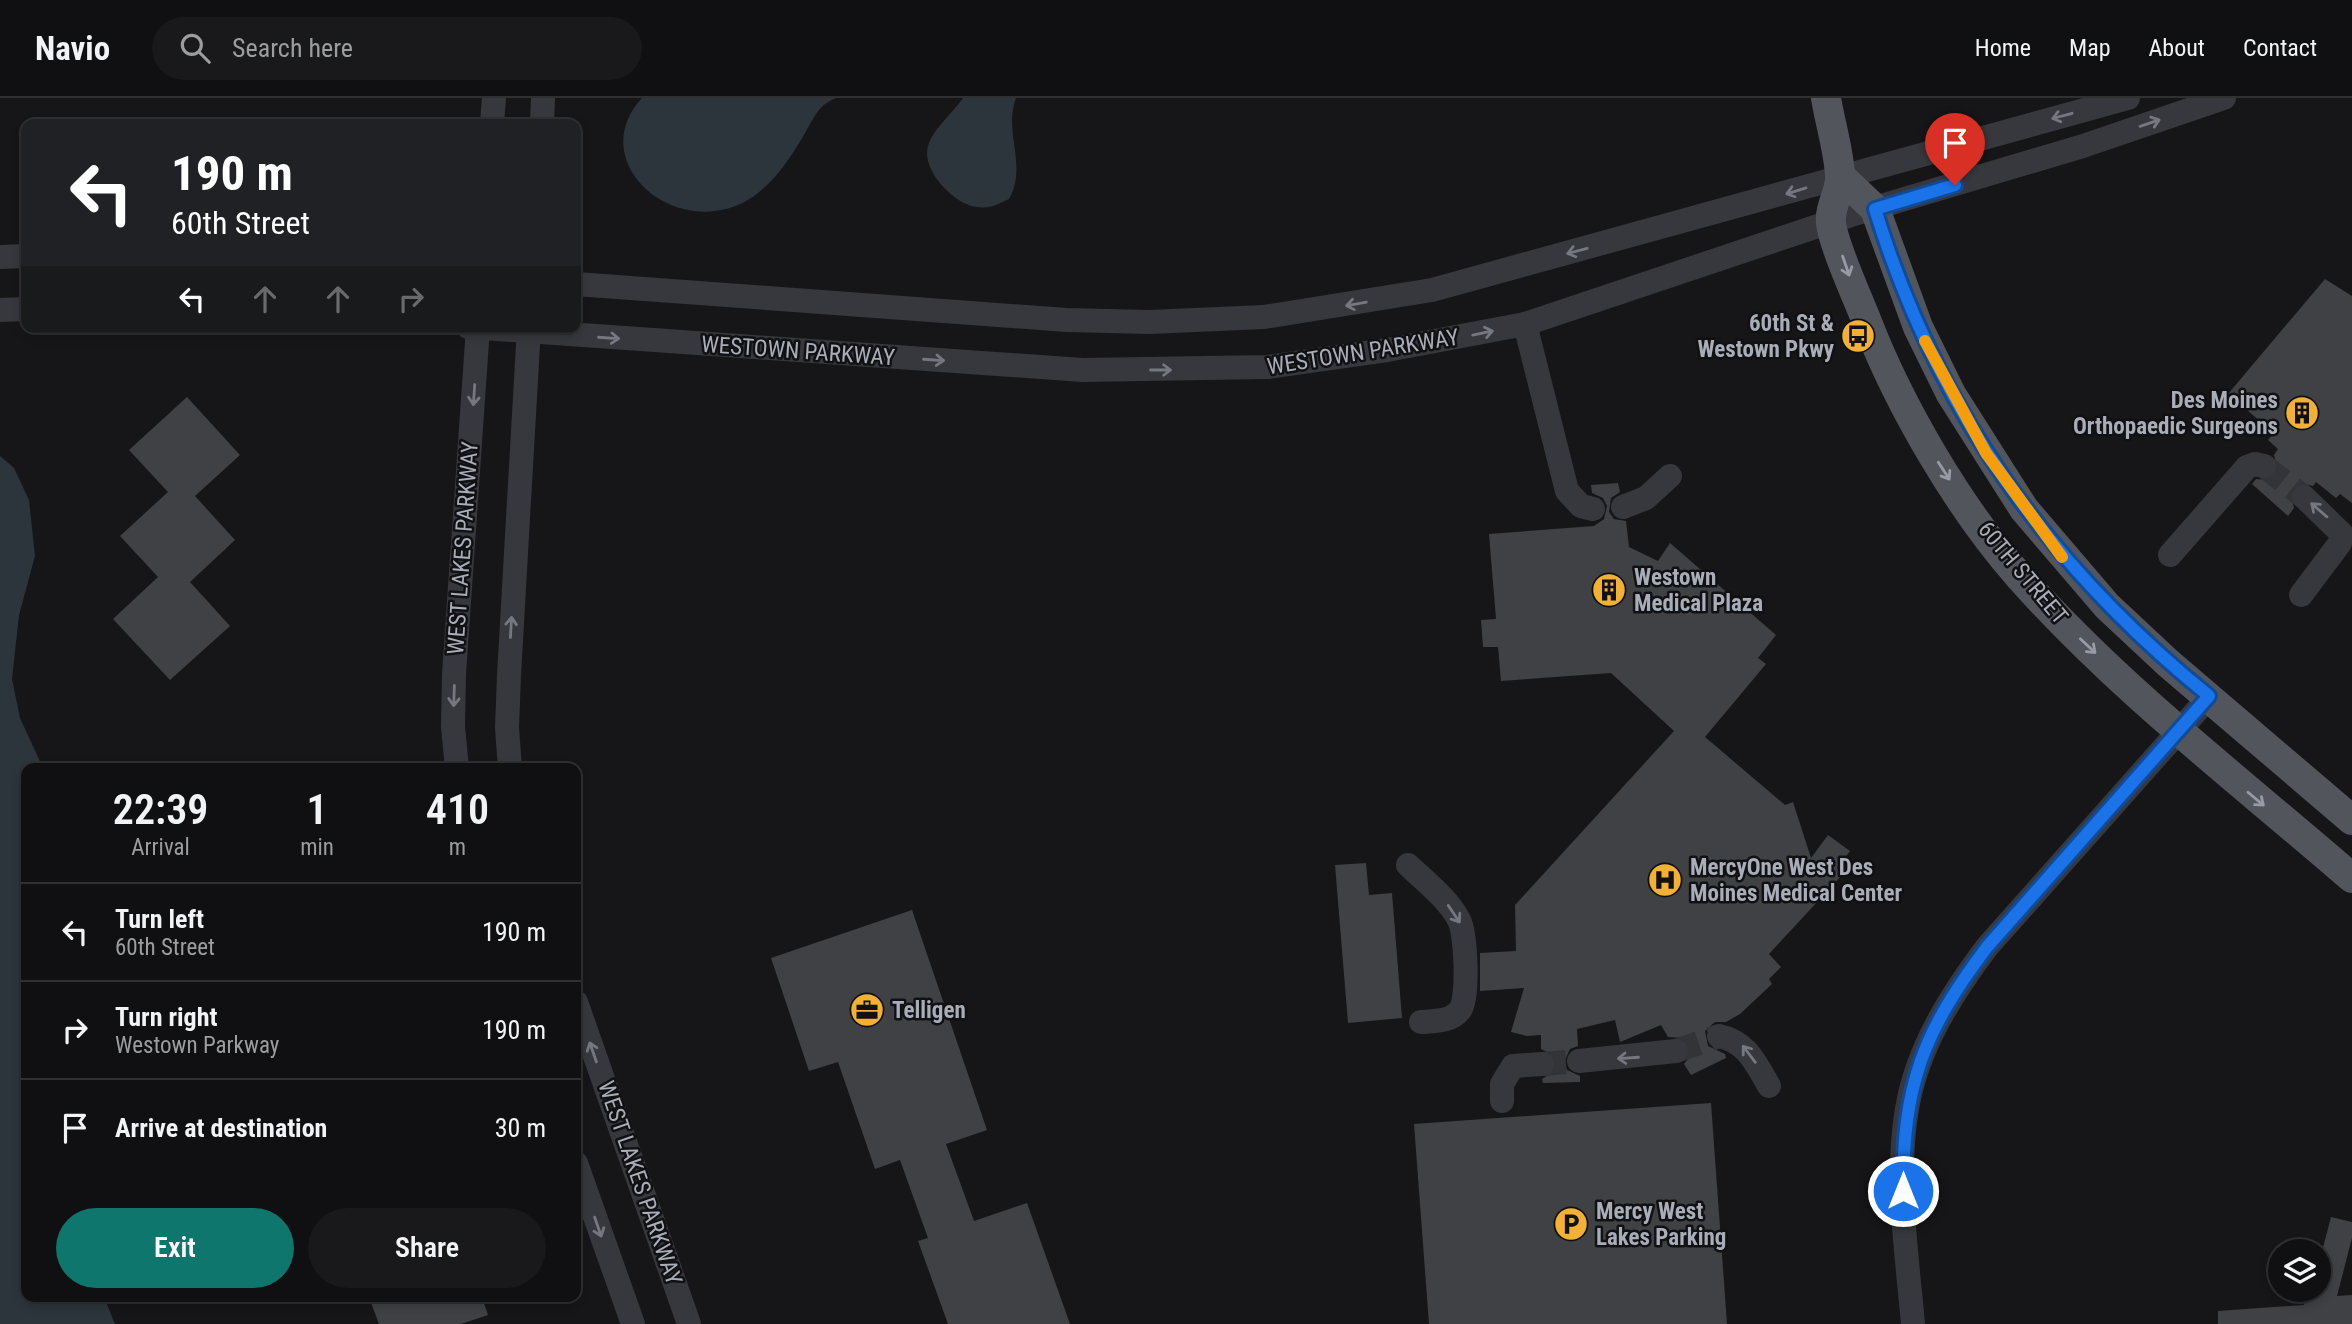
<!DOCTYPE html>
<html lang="en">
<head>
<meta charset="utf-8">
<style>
  body { margin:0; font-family:"Roboto Condensed",sans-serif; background:#19191b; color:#f1f3f6; height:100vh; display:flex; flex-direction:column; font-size:26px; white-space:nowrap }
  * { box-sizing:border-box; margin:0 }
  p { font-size:23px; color:#9c9d9f }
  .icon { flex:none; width:38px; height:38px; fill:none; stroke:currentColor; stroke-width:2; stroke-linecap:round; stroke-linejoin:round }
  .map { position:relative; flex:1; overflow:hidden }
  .details { position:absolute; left:21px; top:665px; width:560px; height:539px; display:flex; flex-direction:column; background:#101012; border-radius:14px; box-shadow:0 4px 10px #0003,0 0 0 2px #303032 }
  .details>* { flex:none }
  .guide { position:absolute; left:21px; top:21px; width:560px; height:214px; border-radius:14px; box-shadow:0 4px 10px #0003,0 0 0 2px #303032; background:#202124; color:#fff; overflow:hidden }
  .tools { position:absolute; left:2268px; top:1141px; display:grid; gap:14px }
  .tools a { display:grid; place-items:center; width:63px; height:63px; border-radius:50%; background:#101012; box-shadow:0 4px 10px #0003,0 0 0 2px #303032; font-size:35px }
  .pin { position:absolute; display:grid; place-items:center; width:60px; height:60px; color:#fff; margin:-72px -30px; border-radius:50% 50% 50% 0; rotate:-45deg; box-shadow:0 0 7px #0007 }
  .pin .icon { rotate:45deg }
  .me { position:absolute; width:77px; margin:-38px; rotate:0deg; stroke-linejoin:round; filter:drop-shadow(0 0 5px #0008) }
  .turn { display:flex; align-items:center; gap:24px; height:147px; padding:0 35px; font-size:32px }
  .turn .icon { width:91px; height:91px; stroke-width:2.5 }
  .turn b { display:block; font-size:49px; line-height:60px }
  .lanes { display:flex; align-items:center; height:66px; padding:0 35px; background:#0003; justify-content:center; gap:35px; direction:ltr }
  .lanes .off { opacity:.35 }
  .eta { display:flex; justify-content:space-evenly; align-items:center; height:119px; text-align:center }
  .eta b { font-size:42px; font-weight:600; line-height:49px }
  .button { display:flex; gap:14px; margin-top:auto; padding:14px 35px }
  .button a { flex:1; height:80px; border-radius:42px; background:#0f766e; color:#fff; font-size:28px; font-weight:600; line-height:80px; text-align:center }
  .button a+a { background:#19191b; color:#f1f3f6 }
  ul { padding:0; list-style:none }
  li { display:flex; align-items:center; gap:21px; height:98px; padding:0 35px; border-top:2px solid #303032 }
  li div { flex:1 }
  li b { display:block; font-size:26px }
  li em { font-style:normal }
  header { display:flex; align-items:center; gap:42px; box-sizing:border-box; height:98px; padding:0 35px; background:#101012; border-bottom:2px solid #303032 }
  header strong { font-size:33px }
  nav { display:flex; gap:38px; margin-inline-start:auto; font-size:24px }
  .search { width:490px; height:63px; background:#19191b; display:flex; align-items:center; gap:18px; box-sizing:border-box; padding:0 24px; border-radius:38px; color:#9c9d9f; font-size:26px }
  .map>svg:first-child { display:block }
  .water { fill:#2c353c }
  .building { fill:#404145 }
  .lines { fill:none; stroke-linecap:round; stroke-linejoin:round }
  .minor-tunnel { stroke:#333438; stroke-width:24; stroke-dasharray:24 12; stroke-linecap:butt }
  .minor { stroke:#37383d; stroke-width:24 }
  .major { stroke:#53555c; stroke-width:30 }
  .oneway { stroke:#757881 }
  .oneway2 { stroke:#979ba6 }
  .route-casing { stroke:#114b97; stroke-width:18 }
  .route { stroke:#1a73e8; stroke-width:12 }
  .slow { stroke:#f59e0b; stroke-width:12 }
  .labels { text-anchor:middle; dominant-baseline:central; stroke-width:5; stroke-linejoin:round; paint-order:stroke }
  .poi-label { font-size:23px; font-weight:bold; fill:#a8adb8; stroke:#111113; text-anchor:start }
  .street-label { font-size:23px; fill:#a8adb8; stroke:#111113 }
</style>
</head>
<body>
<header>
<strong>Navio</strong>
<div class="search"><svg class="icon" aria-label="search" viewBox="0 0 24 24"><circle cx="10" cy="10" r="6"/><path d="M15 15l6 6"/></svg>Search here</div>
<nav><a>Home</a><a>Map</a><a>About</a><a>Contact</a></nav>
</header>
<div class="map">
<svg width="2352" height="1226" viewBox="0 0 2352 1226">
  <rect width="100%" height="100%" fill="#161618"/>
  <g class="water">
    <path d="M642 0H836C818 7 814 20 805 35 784 71 759 108 715 113 651 121 592 54 642 0Z"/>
    <path d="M963 0H1016C1003 34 1028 67 1009 101 999 106 989 111 978 109 954 107 921 72 928 48 933 31 953 15 963 0Z"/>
    <path d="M0 358 14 370 29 402 35 458 19 517 12 581 20 620 43 670H26V1199H104L115 1226H0Z"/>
  </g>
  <g class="building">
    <path d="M2325 181 2352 198V405L2340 396 2336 400 2316 384 2313 388 2301 385 2290 395 2294 410 2288 418 2252 386 2256 381 2269 382 2278 372 2274 357 2278 351 2268 342 2274 335 2228 296Z"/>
    <path d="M187 299 240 357 195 398 235 442 190 484 230 528 170 582 113 521 158 479 120 438 168 394 129 352Z"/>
    <path d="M1618 385 1620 394 1611 400 1609 414 1614 421 1626 423 1629 449 1658 463 1670 445 1776 537 1758 560 1766 566 1705 639 1785 707 1793 704 1811 760 1828 737 1850 753 1837 770 1843 776 1769 856 1781 869 1769 881 1772 886 1740 916 1726 924H1715L1705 933 1708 948 1725 956 1726 960 1691 977 1684 966 1689 960 1691 951 1683 940 1668 939 1661 927 1620 944 1615 922 1577 931 1578 948 1570 951 1564 964 1567 972 1580 978V984L1543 985 1542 981 1556 972 1555 958 1541 951V937L1527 938 1511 934 1524 890 1480 893V855L1516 853 1515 807 1674 633 1611 575 1501 583 1498 549H1483L1481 522 1496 521 1489 436 1594 428 1604 421 1607 408 1603 400 1592 395 1591 387Z"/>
    <path d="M1366 765 1369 797 1392 795 1402 920 1348 925 1335 767Z"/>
    <path d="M912 812 987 1032 946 1046 974 1123 1027 1105 1070 1226H948L918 1143 928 1140 900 1062 875 1071 838 964 809 973 771 860Z"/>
    <path d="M1711 1005 1727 1226H1429L1414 1026Z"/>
    <path d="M2331 1119 2352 1124V1140L2337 1198 2352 1197V1226H2218V1213L2304 1207 2303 1192H2319V1165Z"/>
    <path d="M369 1199H482L488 1217 461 1226H379Z"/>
  </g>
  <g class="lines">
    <g class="minor-tunnel">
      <path d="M2264 368 2304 399"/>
      <path d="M1676 953 1719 938"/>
      <path d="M1542 966 1579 963"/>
    </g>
    <g class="minor">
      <path d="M492 26 494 0"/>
      <path d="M542 26 543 0"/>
      <path d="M0 159 26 158"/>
      <path d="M576 186 1067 222 1149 224 1264 219 1432 192 2128 0"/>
      <path d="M0 212 26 211"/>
      <path d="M1525 226 1567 393 1581 408 1593 411"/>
      <path d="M468 229 1083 272 1267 269 1387 252 1525 226 1851 117 2083 48 2224 0"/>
      <path d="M1623 409 1646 400 1670 378"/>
      <path d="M2170 457 2247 369 2255 366 2264 368"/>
      <path d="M2301 497 2340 445 2342 436 2304 399"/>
      <path d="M457 670 453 629 454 576 478 229"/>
      <path d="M510 670 507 630 509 577 529 229"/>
      <path d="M1408 767C1425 783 1448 801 1459 822 1466 835 1469 900 1460 912 1451 924 1434 923 1421 924"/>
      <path d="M576 904 689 1226"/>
      <path d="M1719 938C1747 944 1755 964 1769 988"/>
      <path d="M1579 963 1676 953"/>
      <path d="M1502 1003V986L1513 968 1542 966"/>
      <path d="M576 1065 633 1226"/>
      <path d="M1913 1226C1907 1156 1895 1081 1907 1011 1917 950 1951 897 1987 849L2209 599"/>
    </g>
    <g class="major">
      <path d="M1826 0C1830 25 1839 53 1840 78 1841 93 1829 109 1831 125 1833 146 1858 201 1867 224 1900 309 1959 410 2019 478 2118 590 2239 682 2352 780"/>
      <path d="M1841 79 1875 111 1918 229 1951 296 2024 411 2107 508 2168 565 2352 722"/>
    </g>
  </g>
  <defs><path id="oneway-shaft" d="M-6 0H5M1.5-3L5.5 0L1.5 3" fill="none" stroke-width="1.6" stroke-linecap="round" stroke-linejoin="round" transform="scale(1.75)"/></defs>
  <g class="oneway">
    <use href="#oneway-shaft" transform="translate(2062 18) rotate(165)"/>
    <use href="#oneway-shaft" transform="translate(2150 25) rotate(-19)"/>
    <use href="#oneway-shaft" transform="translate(1796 93) rotate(163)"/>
    <use href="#oneway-shaft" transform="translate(1577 153) rotate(165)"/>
    <use href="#oneway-shaft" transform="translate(1356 206) rotate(170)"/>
    <use href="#oneway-shaft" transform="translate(1483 235) rotate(-12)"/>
    <use href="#oneway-shaft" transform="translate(609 240) rotate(4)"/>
    <use href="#oneway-shaft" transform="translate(934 262) rotate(4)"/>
    <use href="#oneway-shaft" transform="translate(1161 272)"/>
    <use href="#oneway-shaft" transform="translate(474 297) rotate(94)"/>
    <use href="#oneway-shaft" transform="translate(2319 412) rotate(-139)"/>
    <use href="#oneway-shaft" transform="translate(511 529) rotate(-87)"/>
    <use href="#oneway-shaft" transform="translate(454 598) rotate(92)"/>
    <use href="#oneway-shaft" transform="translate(1454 816) rotate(56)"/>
    <use href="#oneway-shaft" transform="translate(593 954) rotate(-109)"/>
    <use href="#oneway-shaft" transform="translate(1749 956) rotate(-127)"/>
    <use href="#oneway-shaft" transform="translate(1628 960) rotate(176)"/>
    <use href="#oneway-shaft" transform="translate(598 1129) rotate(71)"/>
  </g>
  <g class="oneway2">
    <use href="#oneway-shaft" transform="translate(1846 168) rotate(71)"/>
    <use href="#oneway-shaft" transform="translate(1944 373) rotate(57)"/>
    <use href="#oneway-shaft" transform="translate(2088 548) rotate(43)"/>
    <use href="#oneway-shaft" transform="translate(2256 701) rotate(40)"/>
  </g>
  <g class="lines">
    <g class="route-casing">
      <path id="route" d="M1903 1093C1903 986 1923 934 1987 849L2209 598C2047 467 1936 310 1875 111L1955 87"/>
    </g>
    <use href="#route" class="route"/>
    <path class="slow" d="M1925 243 1986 355 2062 459"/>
  </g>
  <defs>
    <g id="bus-disc" transform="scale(1.75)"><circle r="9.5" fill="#f2b134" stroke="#111113"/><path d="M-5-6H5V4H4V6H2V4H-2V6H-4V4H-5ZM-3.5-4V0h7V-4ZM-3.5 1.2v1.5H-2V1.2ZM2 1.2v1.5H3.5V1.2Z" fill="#111"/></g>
    <g id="building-disc" transform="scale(1.75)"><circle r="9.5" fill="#f2b134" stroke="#111113"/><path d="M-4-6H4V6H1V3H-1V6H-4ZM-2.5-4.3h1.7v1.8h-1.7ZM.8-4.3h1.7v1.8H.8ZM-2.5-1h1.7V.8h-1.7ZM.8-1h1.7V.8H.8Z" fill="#111"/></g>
    <g id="hospital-disc" transform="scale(1.75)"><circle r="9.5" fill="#f2b134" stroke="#111113"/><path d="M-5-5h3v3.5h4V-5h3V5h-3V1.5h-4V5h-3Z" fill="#111"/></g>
    <g id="office-disc" transform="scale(1.75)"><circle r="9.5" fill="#f2b134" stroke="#111113"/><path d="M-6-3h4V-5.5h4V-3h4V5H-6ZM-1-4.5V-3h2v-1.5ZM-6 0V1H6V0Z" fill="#111"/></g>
    <g id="parking-disc" transform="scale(1.75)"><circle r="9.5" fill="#f2b134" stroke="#111113"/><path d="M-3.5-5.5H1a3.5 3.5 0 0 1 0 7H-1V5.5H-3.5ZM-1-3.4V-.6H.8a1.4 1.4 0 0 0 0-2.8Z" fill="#111"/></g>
  </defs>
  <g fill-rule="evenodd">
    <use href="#bus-disc" x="1858" y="238"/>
    <use href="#building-disc" x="2302" y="315"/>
    <use href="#building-disc" x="1609" y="492"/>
    <use href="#hospital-disc" x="1665" y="782"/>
    <use href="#office-disc" x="867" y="912"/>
    <use href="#parking-disc" x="1571" y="1126"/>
  </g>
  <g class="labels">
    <g class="poi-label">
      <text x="1834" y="225" text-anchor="end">60th St &amp;<tspan x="1834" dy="26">Westown Pkwy</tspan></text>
      <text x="2278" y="302" text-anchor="end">Des Moines<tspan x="2278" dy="26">Orthopaedic Surgeons</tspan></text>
      <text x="1634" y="479">Westown<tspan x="1634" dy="26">Medical Plaza</tspan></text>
      <text x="1690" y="769">MercyOne West Des<tspan x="1690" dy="26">Moines Medical Center</tspan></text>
      <text x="892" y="912">Telligen</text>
      <text x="1596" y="1113">Mercy West<tspan x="1596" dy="26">Lakes Parking</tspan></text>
    </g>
    <g class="street-label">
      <text transform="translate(798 253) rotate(4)">WESTOWN PARKWAY</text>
      <text transform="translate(1363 254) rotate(-9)">WESTOWN PARKWAY</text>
      <text transform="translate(463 450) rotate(-86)">WEST LAKES PARKWAY</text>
      <text transform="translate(2023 475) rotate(50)">60TH STREET</text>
      <text transform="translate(640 1085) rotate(71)">WEST LAKES PARKWAY</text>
    </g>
  </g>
</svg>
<div class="tools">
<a><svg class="icon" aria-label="layers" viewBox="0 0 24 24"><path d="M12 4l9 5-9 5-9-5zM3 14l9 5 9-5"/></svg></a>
</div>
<div class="pin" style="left:1955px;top:87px;background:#d93025"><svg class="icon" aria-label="arrive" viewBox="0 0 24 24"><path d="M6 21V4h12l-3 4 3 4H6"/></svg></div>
<svg class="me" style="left:1903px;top:1093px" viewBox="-20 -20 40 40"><circle r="17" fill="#1a73e8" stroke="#fff" stroke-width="3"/><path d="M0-11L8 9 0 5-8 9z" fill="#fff"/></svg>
<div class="guide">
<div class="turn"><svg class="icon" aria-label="left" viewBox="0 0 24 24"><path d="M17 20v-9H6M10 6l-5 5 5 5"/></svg><div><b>190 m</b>60th Street</div></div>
<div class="lanes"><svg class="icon" aria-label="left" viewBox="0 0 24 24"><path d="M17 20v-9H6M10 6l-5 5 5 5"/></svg><svg class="icon off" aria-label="ahead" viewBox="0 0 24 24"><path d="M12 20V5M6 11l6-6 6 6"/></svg><svg class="icon off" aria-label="ahead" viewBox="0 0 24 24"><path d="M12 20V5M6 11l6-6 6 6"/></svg><svg class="icon off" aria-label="right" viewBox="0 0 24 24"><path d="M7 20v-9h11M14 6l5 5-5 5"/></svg></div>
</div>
<section class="details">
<div class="eta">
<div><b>22:39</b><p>Arrival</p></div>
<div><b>1</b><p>min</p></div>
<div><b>410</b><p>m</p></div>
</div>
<ul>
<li><svg class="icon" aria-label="left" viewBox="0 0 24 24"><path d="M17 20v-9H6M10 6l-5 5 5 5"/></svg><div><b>Turn left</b><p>60th Street</p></div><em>190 m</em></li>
<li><svg class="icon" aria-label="right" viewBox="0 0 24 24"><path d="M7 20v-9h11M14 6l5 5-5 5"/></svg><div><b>Turn right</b><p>Westown Parkway</p></div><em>190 m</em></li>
<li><svg class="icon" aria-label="arrive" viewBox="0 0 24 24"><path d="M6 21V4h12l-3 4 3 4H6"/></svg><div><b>Arrive at destination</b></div><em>30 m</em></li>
</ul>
<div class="button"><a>Exit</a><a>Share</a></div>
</section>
</div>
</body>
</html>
